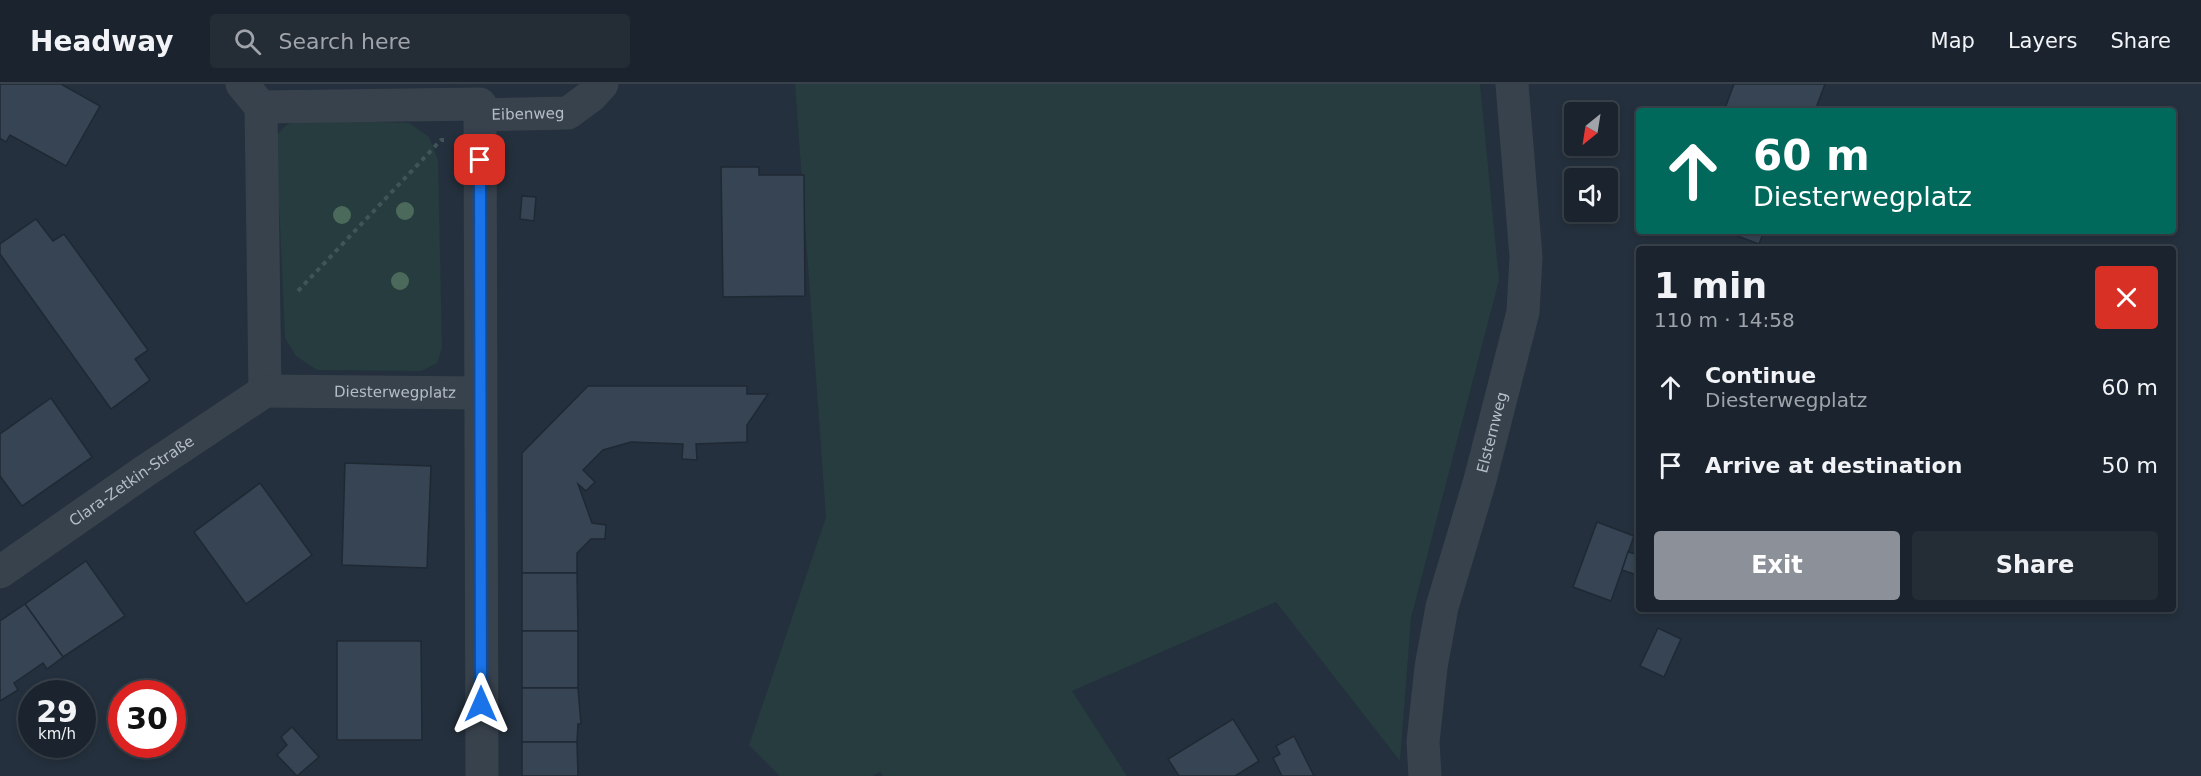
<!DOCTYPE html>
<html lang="en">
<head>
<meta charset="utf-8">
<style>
  body { margin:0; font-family:"DejaVu Sans",sans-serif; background:#242c36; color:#f1f3f6; height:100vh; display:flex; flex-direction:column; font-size:22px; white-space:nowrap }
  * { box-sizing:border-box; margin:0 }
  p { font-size:20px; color:#a0a4aa }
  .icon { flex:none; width:33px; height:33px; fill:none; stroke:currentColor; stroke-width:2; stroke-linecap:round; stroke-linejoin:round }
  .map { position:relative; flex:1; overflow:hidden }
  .side { position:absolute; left:1636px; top:162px; width:540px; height:366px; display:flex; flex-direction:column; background:#1b242e; border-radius:6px; box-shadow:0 3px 9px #0003,0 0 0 2px #39414a }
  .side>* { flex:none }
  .hud { position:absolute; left:1636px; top:24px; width:540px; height:126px; border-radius:6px; box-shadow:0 3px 9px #0003,0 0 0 2px #39414a; background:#00695c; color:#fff; overflow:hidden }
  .needle { width:39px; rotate:210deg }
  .controls { position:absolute; left:1564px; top:18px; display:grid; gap:12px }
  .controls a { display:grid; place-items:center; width:54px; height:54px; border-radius:6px; background:#1b242e; box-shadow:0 3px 9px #0003,0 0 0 2px #39414a; font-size:30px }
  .speed { position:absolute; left:18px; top:596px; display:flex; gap:12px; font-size:30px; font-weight:700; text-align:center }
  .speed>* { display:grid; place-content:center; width:78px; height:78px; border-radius:50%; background:#1b242e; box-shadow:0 3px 9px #0003,0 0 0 2px #39414a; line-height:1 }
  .speed small { font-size:15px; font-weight:400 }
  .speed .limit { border:9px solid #d22; background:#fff; color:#111 }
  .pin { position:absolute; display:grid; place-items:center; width:51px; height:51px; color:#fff; margin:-26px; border-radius:12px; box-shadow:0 3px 9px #0006 }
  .me { position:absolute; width:66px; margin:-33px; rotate:0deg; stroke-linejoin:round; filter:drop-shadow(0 0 4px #0008) }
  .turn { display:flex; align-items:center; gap:21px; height:126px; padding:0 18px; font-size:27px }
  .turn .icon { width:78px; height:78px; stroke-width:2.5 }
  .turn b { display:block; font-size:42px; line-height:51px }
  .round { display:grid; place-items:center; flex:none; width:63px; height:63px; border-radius:6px; background:#242c36 }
  .summary { display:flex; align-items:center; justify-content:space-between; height:102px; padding:0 18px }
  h1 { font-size:36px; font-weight:800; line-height:45px }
  .cta { display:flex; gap:12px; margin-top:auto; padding:12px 18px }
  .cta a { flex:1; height:69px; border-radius:6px; background:#8c9099; color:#fff; font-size:24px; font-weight:800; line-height:69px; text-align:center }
  .cta a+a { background:#242c36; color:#f1f3f6 }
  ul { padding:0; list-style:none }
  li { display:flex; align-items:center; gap:18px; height:78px; padding:0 18px }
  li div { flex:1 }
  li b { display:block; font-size:22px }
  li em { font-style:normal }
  header { display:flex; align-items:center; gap:36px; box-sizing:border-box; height:84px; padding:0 30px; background:#1b242e; border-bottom:2px solid #39414a }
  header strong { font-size:28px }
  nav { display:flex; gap:33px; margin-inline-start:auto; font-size:21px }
  .search { width:420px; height:54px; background:#242c36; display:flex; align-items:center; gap:15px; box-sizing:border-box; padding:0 21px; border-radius:6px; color:#a0a4aa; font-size:22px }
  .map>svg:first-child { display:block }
  .green { fill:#263c3e }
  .building { fill:#364453; stroke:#1f2934; stroke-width:1.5 }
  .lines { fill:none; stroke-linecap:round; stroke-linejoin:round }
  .path { stroke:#3f5556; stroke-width:4; stroke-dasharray:4.5 4.5; stroke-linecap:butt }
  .minor { stroke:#38424d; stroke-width:33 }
  .tree { fill:#4b6a5b }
  .route-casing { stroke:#114b97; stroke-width:15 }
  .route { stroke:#1a73e8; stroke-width:10 }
  .labels { text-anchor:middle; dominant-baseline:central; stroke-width:6; stroke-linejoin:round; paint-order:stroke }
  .street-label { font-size:15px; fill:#b4bdc8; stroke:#1d2732 }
</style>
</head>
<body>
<header>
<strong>Headway</strong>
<div class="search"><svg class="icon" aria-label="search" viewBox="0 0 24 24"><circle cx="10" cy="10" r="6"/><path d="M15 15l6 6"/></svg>Search here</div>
<nav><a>Map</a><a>Layers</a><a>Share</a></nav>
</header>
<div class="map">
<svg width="2201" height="692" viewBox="0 0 2201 692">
  <rect width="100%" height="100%" fill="#24303d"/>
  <g class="green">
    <path d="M795 0H1480L1499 196 1411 534 1400 677 1276 518 1072 607 1127 692H883L880 688 873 692H780L749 661 826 433Z"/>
    <path d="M296 35 409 39 429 53 438 76 442 264 437 279 421 287 317 286 296 272 285 254 276 52 284 43Z"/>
  </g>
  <g class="building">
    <path d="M0 0H61L100 22 66 82 10 51 6 58 0 54Z"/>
    <path d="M1734 0H1825L1815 27H1724Z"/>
    <path d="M721 83H759V91H804L805 212 723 213Z"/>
    <path d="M522 112 536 113 534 137 520 135Z"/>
    <path d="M36 135 53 157 64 150 148 266 135 275 150 296 111 325 0 170V160Z"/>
    <path d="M1724 147H1764L1759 160Z"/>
    <path d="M588 302H747V310H768L747 341V358L696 360 697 376 682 375 683 360 631 358 603 366 583 386 595 398 586 407 578 400 592 439 606 441 605 455H591L577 469V489H522V369Z"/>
    <path d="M51 314 92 373 22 422 0 392V350Z"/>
    <path d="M345 379 431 382 427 484 342 481Z"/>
    <path d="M260 399 312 471 246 520 194 448Z"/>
    <path d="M1597 438 1634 452 1611 517 1573 503Z"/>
    <path d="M1628 468 1640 471V492L1622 486Z"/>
    <path d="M86 477 125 532 63 573 25 520Z"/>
    <path d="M522 489H577L578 547H522Z"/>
    <path d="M25 520 63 573 47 585 43 579 14 599 18 606 0 617V537Z"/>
    <path d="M1658 544 1681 555 1664 593 1640 582Z"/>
    <rect x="522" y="547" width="56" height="57"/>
    <path d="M337 557H421L422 656H337Z"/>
    <path d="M522 604H578L581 640H578L577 658H522Z"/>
    <path d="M1233 635 1259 677 1235 692H1179L1168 675Z"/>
    <path d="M292 643 319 673 297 692 277 671 287 661 281 653Z"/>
    <path d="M1294 652 1314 692H1282L1273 674 1280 670 1276 662Z"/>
    <path d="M522 658H577L578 692H522Z"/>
  </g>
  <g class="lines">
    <path class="path" d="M298 207 441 56H444"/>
    <g class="minor">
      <path d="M242 0 261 23"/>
      <path d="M261 23 480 20 482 692"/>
      <path d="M261 23 265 307"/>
      <path id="s1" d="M480 31 568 29 591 12 602 0"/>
      <path id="s2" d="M265 307 480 309"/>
      <path id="s3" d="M0 488 145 387 265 307"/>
      <path id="s4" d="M1425 692 1423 658 1431 583 1442 523 1480 396 1523 228 1526 173 1512 0"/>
    </g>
  </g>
  <g class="tree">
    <circle cx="405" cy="127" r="9"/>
    <circle cx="342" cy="131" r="9"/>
    <circle cx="400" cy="197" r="9"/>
  </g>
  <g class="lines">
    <g class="route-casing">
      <path id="route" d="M480 76 481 620"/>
    </g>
    <use href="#route" class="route"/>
  </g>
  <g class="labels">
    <g class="street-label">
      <text stroke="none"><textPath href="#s1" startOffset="48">Eibenweg</textPath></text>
      <text stroke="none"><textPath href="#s2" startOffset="130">Diesterwegplatz</textPath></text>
      <text stroke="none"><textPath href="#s4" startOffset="352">Elsternweg</textPath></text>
      <text stroke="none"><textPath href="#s3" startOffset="160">Clara-Zetkin-Straße</textPath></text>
    </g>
  </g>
</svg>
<div class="controls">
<a><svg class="needle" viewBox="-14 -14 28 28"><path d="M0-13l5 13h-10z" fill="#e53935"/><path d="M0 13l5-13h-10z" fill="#a0a4aa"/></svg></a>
<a><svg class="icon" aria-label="sound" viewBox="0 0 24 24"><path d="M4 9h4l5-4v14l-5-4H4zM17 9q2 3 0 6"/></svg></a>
</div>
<div class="speed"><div>29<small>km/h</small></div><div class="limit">30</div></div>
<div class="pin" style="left:480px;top:76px;background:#d93025"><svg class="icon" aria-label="arrive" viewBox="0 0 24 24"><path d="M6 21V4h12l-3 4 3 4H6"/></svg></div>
<svg class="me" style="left:481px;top:620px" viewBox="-20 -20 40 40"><path d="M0-17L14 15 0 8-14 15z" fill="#1a73e8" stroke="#fff" stroke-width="4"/></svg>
<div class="hud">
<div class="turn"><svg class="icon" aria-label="ahead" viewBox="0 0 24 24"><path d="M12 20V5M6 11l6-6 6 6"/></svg><div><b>60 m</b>Diesterwegplatz</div></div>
</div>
<section class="side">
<div class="summary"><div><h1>1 min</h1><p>110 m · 14:58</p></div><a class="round" style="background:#d93025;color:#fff"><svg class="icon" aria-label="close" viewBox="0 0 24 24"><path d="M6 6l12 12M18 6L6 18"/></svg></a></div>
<ul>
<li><svg class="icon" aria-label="ahead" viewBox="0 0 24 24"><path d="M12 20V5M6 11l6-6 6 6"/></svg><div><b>Continue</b><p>Diesterwegplatz</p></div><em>60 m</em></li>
<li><svg class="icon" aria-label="arrive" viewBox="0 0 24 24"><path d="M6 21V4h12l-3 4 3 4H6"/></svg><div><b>Arrive at destination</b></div><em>50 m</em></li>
</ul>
<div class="cta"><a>Exit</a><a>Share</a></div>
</section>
</div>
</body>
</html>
